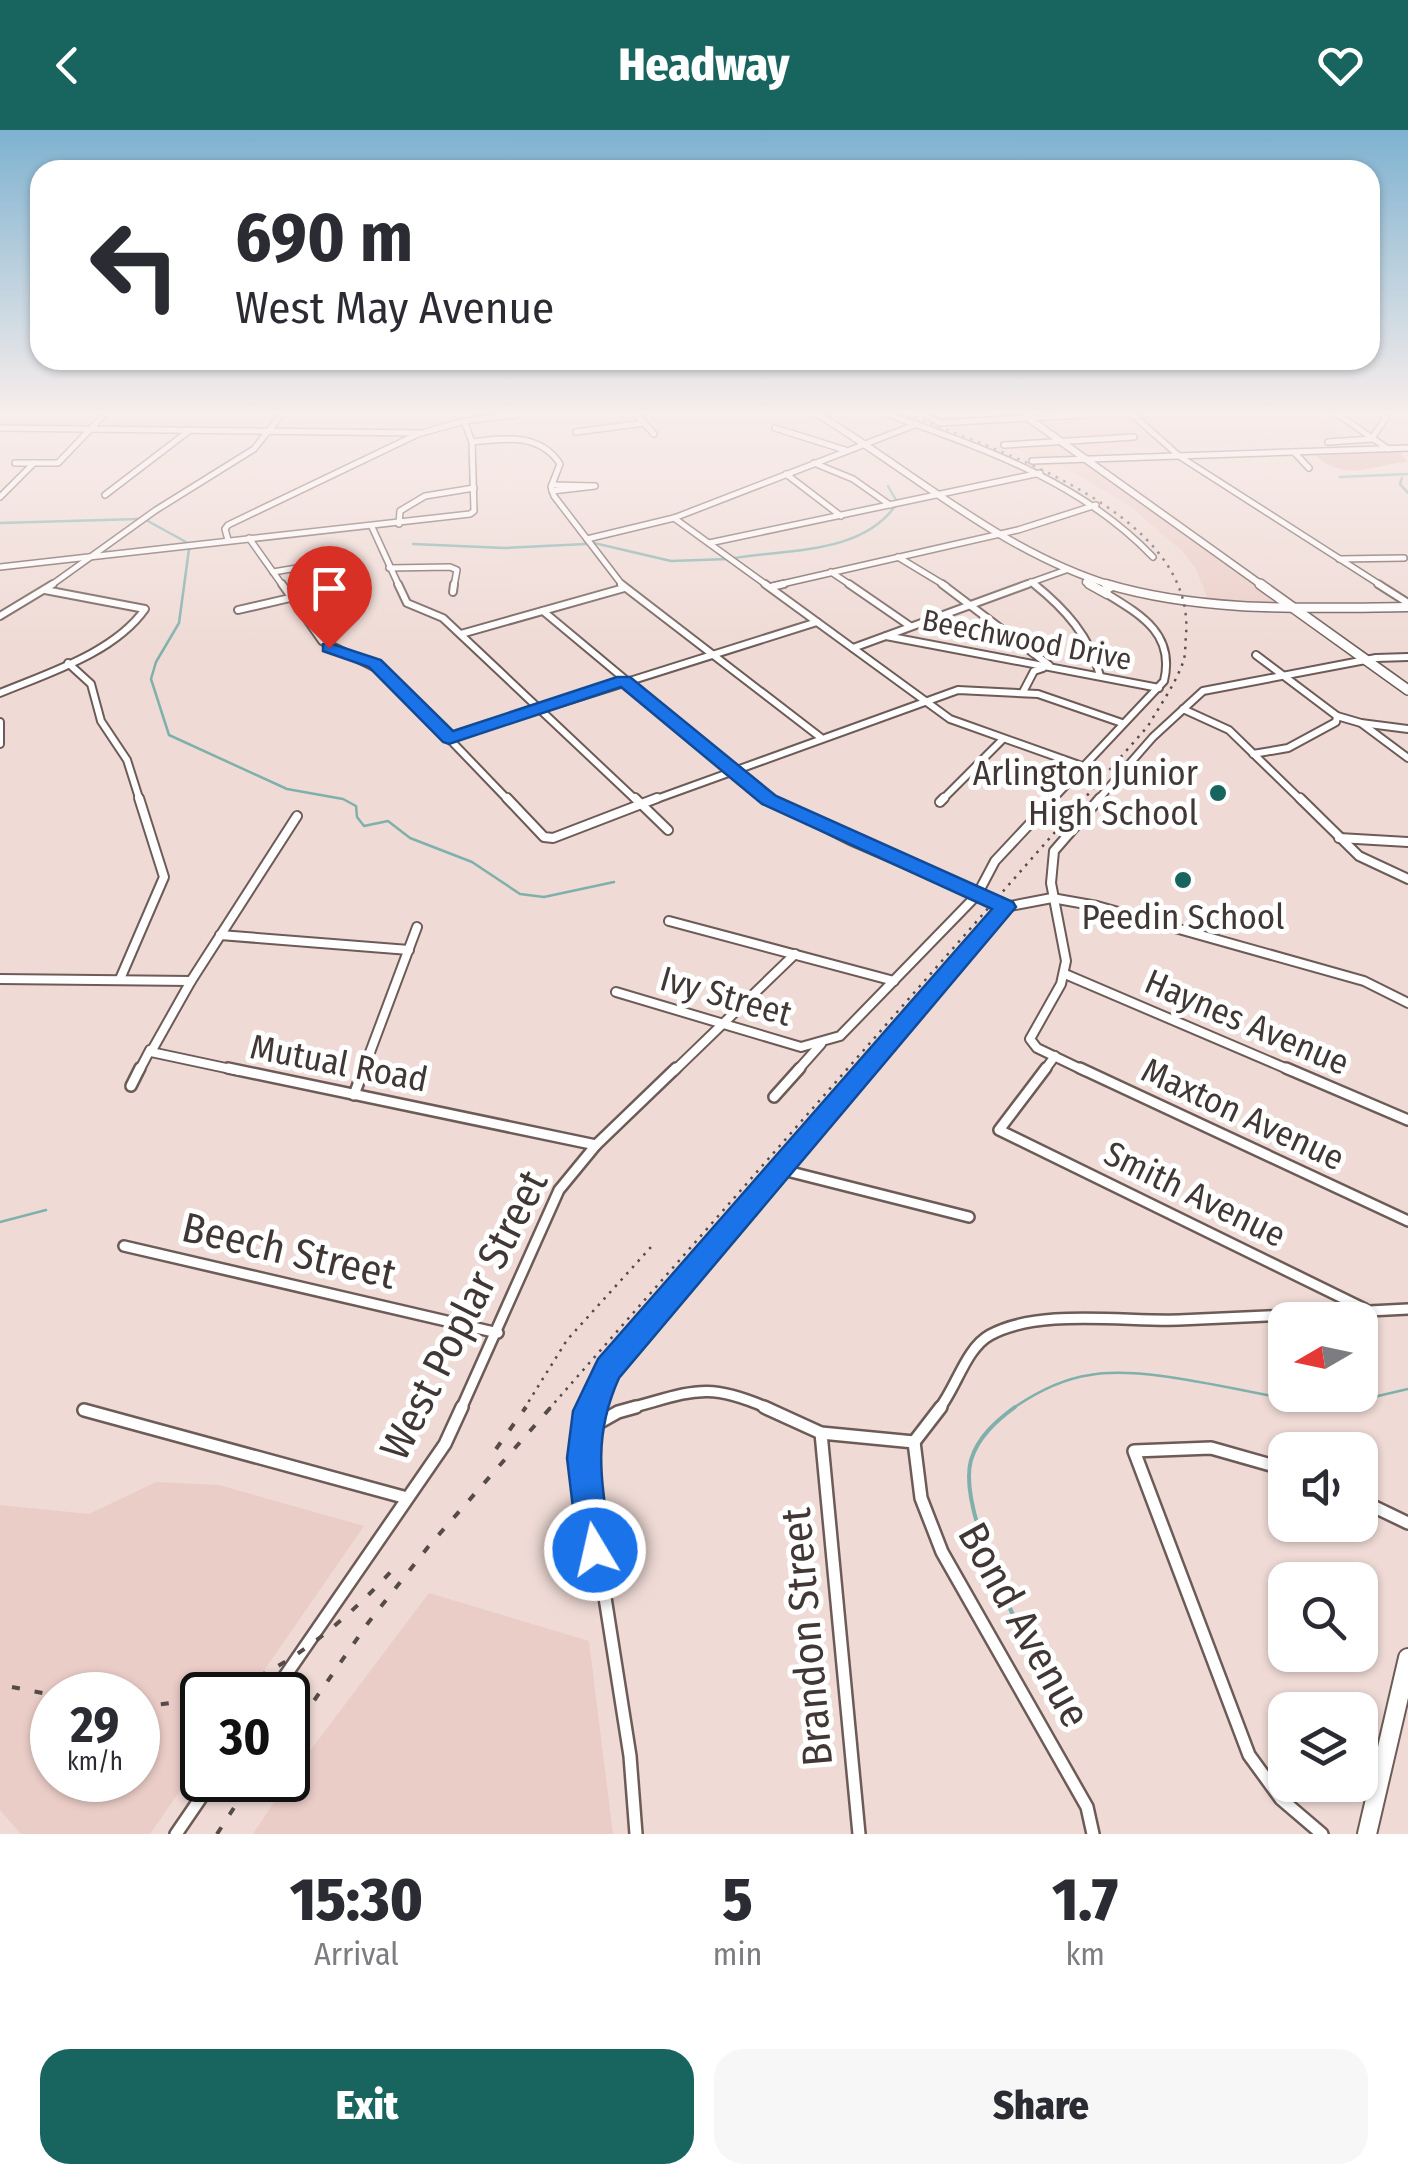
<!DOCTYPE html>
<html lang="en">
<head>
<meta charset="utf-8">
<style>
  body { margin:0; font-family:"Fira Sans Condensed",sans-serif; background:#f7f7f7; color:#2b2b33; height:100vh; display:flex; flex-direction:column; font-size:38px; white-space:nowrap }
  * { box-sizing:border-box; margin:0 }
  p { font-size:32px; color:#7c7c81 }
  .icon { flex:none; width:55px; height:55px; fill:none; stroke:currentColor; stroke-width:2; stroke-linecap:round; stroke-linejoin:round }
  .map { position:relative; height:1704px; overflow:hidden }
  .panel { display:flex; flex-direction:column; background:#fff; flex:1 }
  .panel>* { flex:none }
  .hud { position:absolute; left:30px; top:30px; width:1350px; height:210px; border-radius:30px; box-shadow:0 2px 8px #0004; background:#fff; color:#2b2b33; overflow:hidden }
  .needle { width:65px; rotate:261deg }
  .tools { position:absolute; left:1268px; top:1172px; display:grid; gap:20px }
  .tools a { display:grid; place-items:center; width:110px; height:110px; border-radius:20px; background:#fff; box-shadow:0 2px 8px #0004; font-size:50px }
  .speed { position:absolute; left:30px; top:1542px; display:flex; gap:20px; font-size:50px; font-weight:700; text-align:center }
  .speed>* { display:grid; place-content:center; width:130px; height:130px; border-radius:50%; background:#fff; box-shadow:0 2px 8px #0004; line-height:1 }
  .speed small { font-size:25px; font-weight:400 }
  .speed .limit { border:5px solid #111; border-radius:15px; background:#fff; color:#111 }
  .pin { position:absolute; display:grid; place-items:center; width:85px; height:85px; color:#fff; margin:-102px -42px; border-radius:50% 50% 50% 0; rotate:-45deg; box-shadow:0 0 10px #0007 }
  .pin .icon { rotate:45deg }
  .me { position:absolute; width:110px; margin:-55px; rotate:351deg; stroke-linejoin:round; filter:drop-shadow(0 0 8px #0008) }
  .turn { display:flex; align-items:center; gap:35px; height:210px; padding:0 40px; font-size:45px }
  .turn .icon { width:130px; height:130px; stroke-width:2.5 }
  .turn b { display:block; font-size:70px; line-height:85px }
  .eta { display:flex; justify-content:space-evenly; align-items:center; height:170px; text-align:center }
  .eta b { font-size:60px; font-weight:800; line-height:70px }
  .primary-button { display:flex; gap:20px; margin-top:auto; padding:20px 40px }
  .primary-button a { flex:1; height:115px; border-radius:30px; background:#186560; color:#fff; font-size:40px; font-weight:800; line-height:115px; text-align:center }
  .primary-button a+a { background:#f7f7f7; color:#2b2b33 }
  header { display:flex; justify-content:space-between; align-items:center; height:130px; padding:0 40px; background:#186560; color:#fff; font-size:45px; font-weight:800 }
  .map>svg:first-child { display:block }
  .built { fill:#ebcdc7; fill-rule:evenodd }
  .green { fill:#ddb5ad }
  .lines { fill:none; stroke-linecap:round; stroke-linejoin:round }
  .stream-far1 { stroke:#7fb0ab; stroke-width:2.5 }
  .stream { stroke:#7fb0ab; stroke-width:4 }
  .minor-far4-casing { stroke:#6d5b57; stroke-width:8 }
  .minor-far3-casing { stroke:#6d5b57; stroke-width:10 }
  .minor-far2-casing { stroke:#6d5b57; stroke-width:12 }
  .minor-far1-casing { stroke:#6d5b57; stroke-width:14 }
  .minor-casing { stroke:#6d5b57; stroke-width:16 }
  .tertiary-far1-casing { stroke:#6d5b57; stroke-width:8 }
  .tertiary-casing { stroke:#6d5b57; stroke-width:10 }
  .secondary-far1-casing { stroke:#6d5b57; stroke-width:9 }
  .secondary-casing { stroke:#6d5b57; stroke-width:11 }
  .primary-far2-casing { stroke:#6d5b57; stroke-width:9 }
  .primary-far1-casing { stroke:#6d5b57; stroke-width:12 }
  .primary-casing { stroke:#6d5b57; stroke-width:22 }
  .minor-far4 { stroke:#fff; stroke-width:5 }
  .minor-far3 { stroke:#fff; stroke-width:6 }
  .minor-far2 { stroke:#fff; stroke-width:8 }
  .minor-far1 { stroke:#fff; stroke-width:9 }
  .minor { stroke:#fff; stroke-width:11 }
  .tertiary-far1 { stroke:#fff; stroke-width:5 }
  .tertiary { stroke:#fff; stroke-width:6 }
  .secondary-far1 { stroke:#fff; stroke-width:6 }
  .secondary { stroke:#fff; stroke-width:8 }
  .primary-far2 { stroke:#fff; stroke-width:6 }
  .primary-far1 { stroke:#fff; stroke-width:9 }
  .primary { stroke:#fff; stroke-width:18 }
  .rail-far1 { stroke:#564b49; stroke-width:2.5; stroke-dasharray:2.5 6; stroke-linecap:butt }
  .rail { stroke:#564b49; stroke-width:4; stroke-dasharray:8 15; stroke-linecap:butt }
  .route { fill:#1a73e8; stroke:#114b97; stroke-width:2.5 }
  .poi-dot { fill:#186560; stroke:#fff; stroke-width:4 }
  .labels { text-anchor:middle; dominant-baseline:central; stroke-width:10; stroke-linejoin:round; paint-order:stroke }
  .far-street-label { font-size:30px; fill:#413836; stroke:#fff }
  .poi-label { font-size:35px; fill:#413836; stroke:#fff; text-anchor:end }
  .street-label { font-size:35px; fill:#413836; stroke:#fff }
  .near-street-label { font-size:42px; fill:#413836; stroke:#fff }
</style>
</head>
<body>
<header><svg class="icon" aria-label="back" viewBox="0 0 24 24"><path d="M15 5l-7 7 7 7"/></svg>Headway<svg class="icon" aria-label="heart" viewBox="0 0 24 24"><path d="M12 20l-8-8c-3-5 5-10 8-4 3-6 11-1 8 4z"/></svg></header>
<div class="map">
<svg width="1408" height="1704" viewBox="0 0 1408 1704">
  <rect width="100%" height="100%" fill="#efdad5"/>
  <g class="built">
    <path d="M1031 285H1316L1348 308 1100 320 1108 327H1090Z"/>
    <path d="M1051 310 1279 473V474L1209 472 1196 439 1183 422 1131 377 1070 340 1002 313Z"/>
    <path d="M156 1352 219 1355 364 1396 247 1565H202V1629L150 1704H21L0 1680V1375L89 1384ZM52 1565H138V1650H52Z"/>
    <path d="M429 1463 589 1511 613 1704H253L294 1642Z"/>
  </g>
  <path class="green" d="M1398 320 1408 332C1368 335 1347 354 1312 323Z"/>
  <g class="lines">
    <g class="stream-far1">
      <path d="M1340 347 1408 344"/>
      <path d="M1402 348 1400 354 1408 363"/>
      <path d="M888 356 896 370"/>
      <path d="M146 390 186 412"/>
      <path d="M0 393 138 389"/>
      <path d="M594 413 671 431 728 429"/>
      <path d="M413 414 505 418 586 414"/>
      <path d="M189 419 179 493 156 532 151 549 169 605 287 659 343 669 356 676 357 687 364 696 388 691 410 708 472 732 520 764 544 767 614 752"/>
      <path d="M735 428C789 419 862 424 896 375"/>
      <path d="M0 1092 46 1080"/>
      <path d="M1012 1279C1035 1263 1062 1249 1090 1245 1150 1234 1257 1267 1322 1274L1348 1273 1408 1259"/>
    </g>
    <path class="stream" d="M1015 1277C996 1291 978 1307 971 1330 958 1376 1013 1488 1036 1530"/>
    <g class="minor-far4-casing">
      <g id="minor-far4">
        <path d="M637 285 654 304"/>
        <path d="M890 285C987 320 1080 351 1153 427"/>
        <path d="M927 285 939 293 1083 285"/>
        <path d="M1339 285 1388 319"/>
        <path d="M0 298 422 303 464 291 515 285"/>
        <path d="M775 298 845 320"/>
        <path d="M576 302 644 293"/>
        <path d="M1372 308 1386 288 1383 285"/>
        <path d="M472 312C505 308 540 303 560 334L551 357 554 366 623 456"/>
        <path d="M1328 312 1373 309"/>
        <path d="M1004 315 1134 307"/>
        <path d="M1294 322 1309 338"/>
        <path d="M1032 331 1408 318"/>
        <path d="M15 333H58L104 285"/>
        <path d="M814 333 853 349 890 375"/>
        <path d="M786 344 841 386"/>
        <path d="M552 355 595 356 552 361"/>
        <path d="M105 365 190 300"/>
        <path d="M0 367 34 333"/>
        <path d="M674 388 768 456"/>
        <path d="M399 394 400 381 425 366 474 358"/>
        <path d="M372 397 399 456"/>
        <path d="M249 408 283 456"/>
        <path d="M587 409 674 388 917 294"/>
        <path d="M228 410 225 399 228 395 418 304"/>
        <path d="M709 413 1040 343"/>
        <path d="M898 427 946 456"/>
        <path d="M1339 429 1404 428"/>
        <path d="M0 437 470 384 474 381 472 312 464 291"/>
        <path d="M389 438 450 437 457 440 454 456"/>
        <path d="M273 442 315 435 340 437"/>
        <path d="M831 442 852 456"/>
        <path d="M1031 452 1037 456"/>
        <path d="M773 456 1018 400 1096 375"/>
        <path d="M1021 456 1066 440"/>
      </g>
    </g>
    <g class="minor-far3-casing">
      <g id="minor-far3">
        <path d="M282 454 322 511 386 543 509 671"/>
        <path d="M398 454 407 473 443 488 637 671"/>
        <path d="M621 454 820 607"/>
        <path d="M765 454 950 589 1082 636"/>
        <path d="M849 454 910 496"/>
        <path d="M942 454 1049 535"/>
        <path d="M1034 454C1064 478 1091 507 1100 546"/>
        <path d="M771 457 784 454"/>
        <path d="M453 462 454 454"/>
        <path d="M238 480 290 468"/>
        <path d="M543 481 771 671"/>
        <path d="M461 504 624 458"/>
        <path d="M886 506 1159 558"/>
        <path d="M853 518 1028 454"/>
        <path d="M1256 525 1337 586 1361 593 1408 628"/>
        <path d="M68 533 91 554 101 591 127 630 140 671"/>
        <path d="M1023 562 1034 541 1043 538"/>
        <path d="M0 563C48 543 114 523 145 479L45 460"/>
        <path d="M1183 579 1229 600 1302 671"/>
        <path d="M0 592V614"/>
        <path d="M1361 593 1408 599"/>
        <path d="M449 608 817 492"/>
        <path d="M1253 624 1288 618 1336 592 1337 586"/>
        <path d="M651 671 958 560 1038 564 1122 593"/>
        <path d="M941 671 1002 610"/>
        <path d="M1051 671 1164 551C1175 505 1143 486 1107 464"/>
        <path d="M1097 671 1153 607 1203 561 1376 528 1408 527"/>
      </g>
    </g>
    <g class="minor-far2-casing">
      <g id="minor-far2">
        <path d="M507 668 544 707 553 708 657 668"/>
        <path d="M635 668 668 700"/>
        <path d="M767 668 850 710 1005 777 1052 768 1097 776 1364 851 1408 873"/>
        <path d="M1300 668 1359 726 1408 749"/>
        <path d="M940 672 944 668"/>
        <path d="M1339 708 1408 712"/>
        <path d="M669 791 894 851"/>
        <path d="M220 805 409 820"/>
        <path d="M1065 844 1292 941"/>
        <path d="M0 849 191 851"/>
        <path d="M120 849 164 747 139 668"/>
        <path d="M616 862 801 917 840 906 977 765 995 731 1054 668"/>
        <path d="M139 941 150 920"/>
        <path d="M240 941 151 922 191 851 297 686"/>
        <path d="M363 941 417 797"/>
        <path d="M674 941 795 824"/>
        <path d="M797 941 821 914"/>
        <path d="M864 941 1005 777"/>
        <path d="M1044 941 1055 926"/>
        <path d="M1085 941 1037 918 1030 909 1061 854 1066 831 1051 753 1054 721 1100 668"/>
      </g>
    </g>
    <g class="minor-far1-casing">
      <g id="minor-far1">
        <path d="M228 938 596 1015"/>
        <path d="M1046 938 999 1000 1365 1179"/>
        <path d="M1080 938 1408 1091"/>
        <path d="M1286 938 1408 990"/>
        <path d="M131 956 140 938"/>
        <path d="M354 965 364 938"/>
        <path d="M774 967 800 938"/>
        <path d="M779 1039 969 1087"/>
        <path d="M124 1116 498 1203"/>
        <path d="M461 1279 559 1060 596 1015 676 938"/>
        <path d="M590 1279 596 1260 635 1206 866 938"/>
        <path d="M627 1279C692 1262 705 1250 770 1279"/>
        <path d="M939 1279C956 1258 966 1218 990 1205 1039 1178 1125 1192 1179 1190 1255 1187 1332 1183 1408 1179"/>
      </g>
    </g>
    <g class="minor-casing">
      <g id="minor">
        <path d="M590 1277 583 1328 630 1626 636 1704"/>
        <path d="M764 1277 821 1303 914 1312"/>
        <path d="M84 1280 407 1368"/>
        <path d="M586 1300 618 1282 636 1277"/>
        <path d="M821 1303 859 1704"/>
        <path d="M914 1312 941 1277"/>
        <path d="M914 1312 921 1368 942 1422 1087 1677 1093 1704"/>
        <path d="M1285 1339 1211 1318 1134 1321 1249 1625 1281 1669 1322 1704"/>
        <path d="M1360 1370 1408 1393"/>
        <path d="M272 1565 445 1314 462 1277"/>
        <path d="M176 1704 213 1650"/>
      </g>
    </g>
    <g class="tertiary-far1-casing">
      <g id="tertiary-far1">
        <path d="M1133 285 1179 326 1382 456"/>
        <path d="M50 456 156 380 254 319 281 285"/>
      </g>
    </g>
    <g class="tertiary-casing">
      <g id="tertiary">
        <path d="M1378 454 1408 473"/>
        <path d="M0 486 53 454"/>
      </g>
    </g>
    <g class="secondary-far1-casing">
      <g id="secondary-far1">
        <path d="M819 285C916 344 1003 423 1114 456"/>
        <path d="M1086 452 1094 456"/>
      </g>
    </g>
    <g class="secondary-casing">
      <g id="secondary">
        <path d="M1089 454 1107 464 1105 460 1112 456"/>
        <path d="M1106 454C1204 483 1307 478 1408 477"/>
      </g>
    </g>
    <g class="primary-far2-casing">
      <path id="primary-far2" d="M1024 285 1263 456"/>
    </g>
    <g class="primary-far1-casing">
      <path id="primary-far1" d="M1260 454 1408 560"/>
    </g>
    <g class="primary-casing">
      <path id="primary" d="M1367 1704 1408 1528"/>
    </g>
    <use href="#minor-far4" class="minor-far4"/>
    <use href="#minor-far3" class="minor-far3"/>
    <use href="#minor-far2" class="minor-far2"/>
    <use href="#minor-far1" class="minor-far1"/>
    <use href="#minor" class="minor"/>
    <use href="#tertiary-far1" class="tertiary-far1"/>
    <use href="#tertiary" class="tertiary"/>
    <use href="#secondary-far1" class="secondary-far1"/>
    <use href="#secondary" class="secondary"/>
    <use href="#primary-far2" class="primary-far2"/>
    <use href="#primary-far1" class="primary-far1"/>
    <use href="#primary" class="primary"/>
    <g class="rail-far1">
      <path d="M524 1279 567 1210 651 1117"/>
      <path d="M549 1279 1148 596C1159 577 1174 556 1182 535 1186 527 1185 515 1186 505 1196 383 999 321 908 285"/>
    </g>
    <g class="rail">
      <path d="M496 1319 526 1277"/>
      <path d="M12 1557 52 1565"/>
      <path d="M216 1565C289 1539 344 1493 396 1436"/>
      <path d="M138 1577 202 1569"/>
      <path d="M288 1608 368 1493 428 1417 551 1277"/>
      <path d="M217 1704 252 1650"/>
    </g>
  </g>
  <linearGradient id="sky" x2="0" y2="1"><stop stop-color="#7eb2d0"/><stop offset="0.54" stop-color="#f8eeec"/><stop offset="1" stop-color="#f8eeec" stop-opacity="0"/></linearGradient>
  <rect width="1408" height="523" fill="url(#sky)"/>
  <path class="route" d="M329 513 381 530 453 601 617 547H630L776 666 1013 772 1016 777 619 1248C591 1310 602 1355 612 1420L607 1432 595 1437 583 1432 578 1420 567 1328 573 1281 598 1229 992 779 762 674 621 557 449 614 443 612 369 537 323 521V514Z"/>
  <g class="poi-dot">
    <circle cx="1218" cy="663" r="10"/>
    <circle cx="1183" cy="750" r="10"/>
  </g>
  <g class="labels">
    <g class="far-street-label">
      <text transform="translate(1027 510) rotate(11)">Beechwood Drive</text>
    </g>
    <g class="poi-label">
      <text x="1198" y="643">Arlington Junior<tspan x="1198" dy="40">High School</tspan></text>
      <text x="1183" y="787" text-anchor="middle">Peedin School</text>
    </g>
    <g class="street-label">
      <text transform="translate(726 866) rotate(16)">Ivy Street</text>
      <text transform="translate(1247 892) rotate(23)">Haynes Avenue</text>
      <text transform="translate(339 933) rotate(11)">Mutual Road</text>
      <text transform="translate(1243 984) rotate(25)">Maxton Avenue</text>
      <text transform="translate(1195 1064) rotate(26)">Smith Avenue</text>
    </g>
    <g class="near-street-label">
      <text transform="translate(289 1121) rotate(13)">Beech Street</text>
      <text transform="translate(464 1185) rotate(-63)">West Poplar Street</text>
      <text transform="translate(1024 1495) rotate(61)">Bond Avenue</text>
      <text transform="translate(807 1507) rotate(-95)">Brandon Street</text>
    </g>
  </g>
</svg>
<div class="tools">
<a><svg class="needle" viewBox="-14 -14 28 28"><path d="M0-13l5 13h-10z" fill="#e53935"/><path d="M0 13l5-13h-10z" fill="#7c7c81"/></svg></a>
<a><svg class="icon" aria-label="sound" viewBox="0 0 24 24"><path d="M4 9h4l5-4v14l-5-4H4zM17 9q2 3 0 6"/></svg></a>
<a><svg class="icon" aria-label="search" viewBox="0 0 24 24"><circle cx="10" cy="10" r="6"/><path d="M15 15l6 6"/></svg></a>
<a><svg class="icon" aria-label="layers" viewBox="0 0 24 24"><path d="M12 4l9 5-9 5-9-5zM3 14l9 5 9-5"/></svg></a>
</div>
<div class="speed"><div>29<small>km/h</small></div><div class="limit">30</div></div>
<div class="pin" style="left:329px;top:518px;background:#d93025"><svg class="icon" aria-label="arrive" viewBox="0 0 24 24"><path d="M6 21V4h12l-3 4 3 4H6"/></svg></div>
<svg class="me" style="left:595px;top:1420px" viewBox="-20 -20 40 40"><circle r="17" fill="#1a73e8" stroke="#fff" stroke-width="3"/><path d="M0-11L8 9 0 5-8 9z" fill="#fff"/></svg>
<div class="hud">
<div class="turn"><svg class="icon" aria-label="left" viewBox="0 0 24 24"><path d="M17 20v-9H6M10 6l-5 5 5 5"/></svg><div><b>690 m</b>West May Avenue</div></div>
</div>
</div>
<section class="panel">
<div class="eta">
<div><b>15:30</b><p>Arrival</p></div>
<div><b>5</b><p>min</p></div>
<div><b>1.7</b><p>km</p></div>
</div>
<div class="primary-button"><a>Exit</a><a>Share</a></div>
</section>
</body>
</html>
